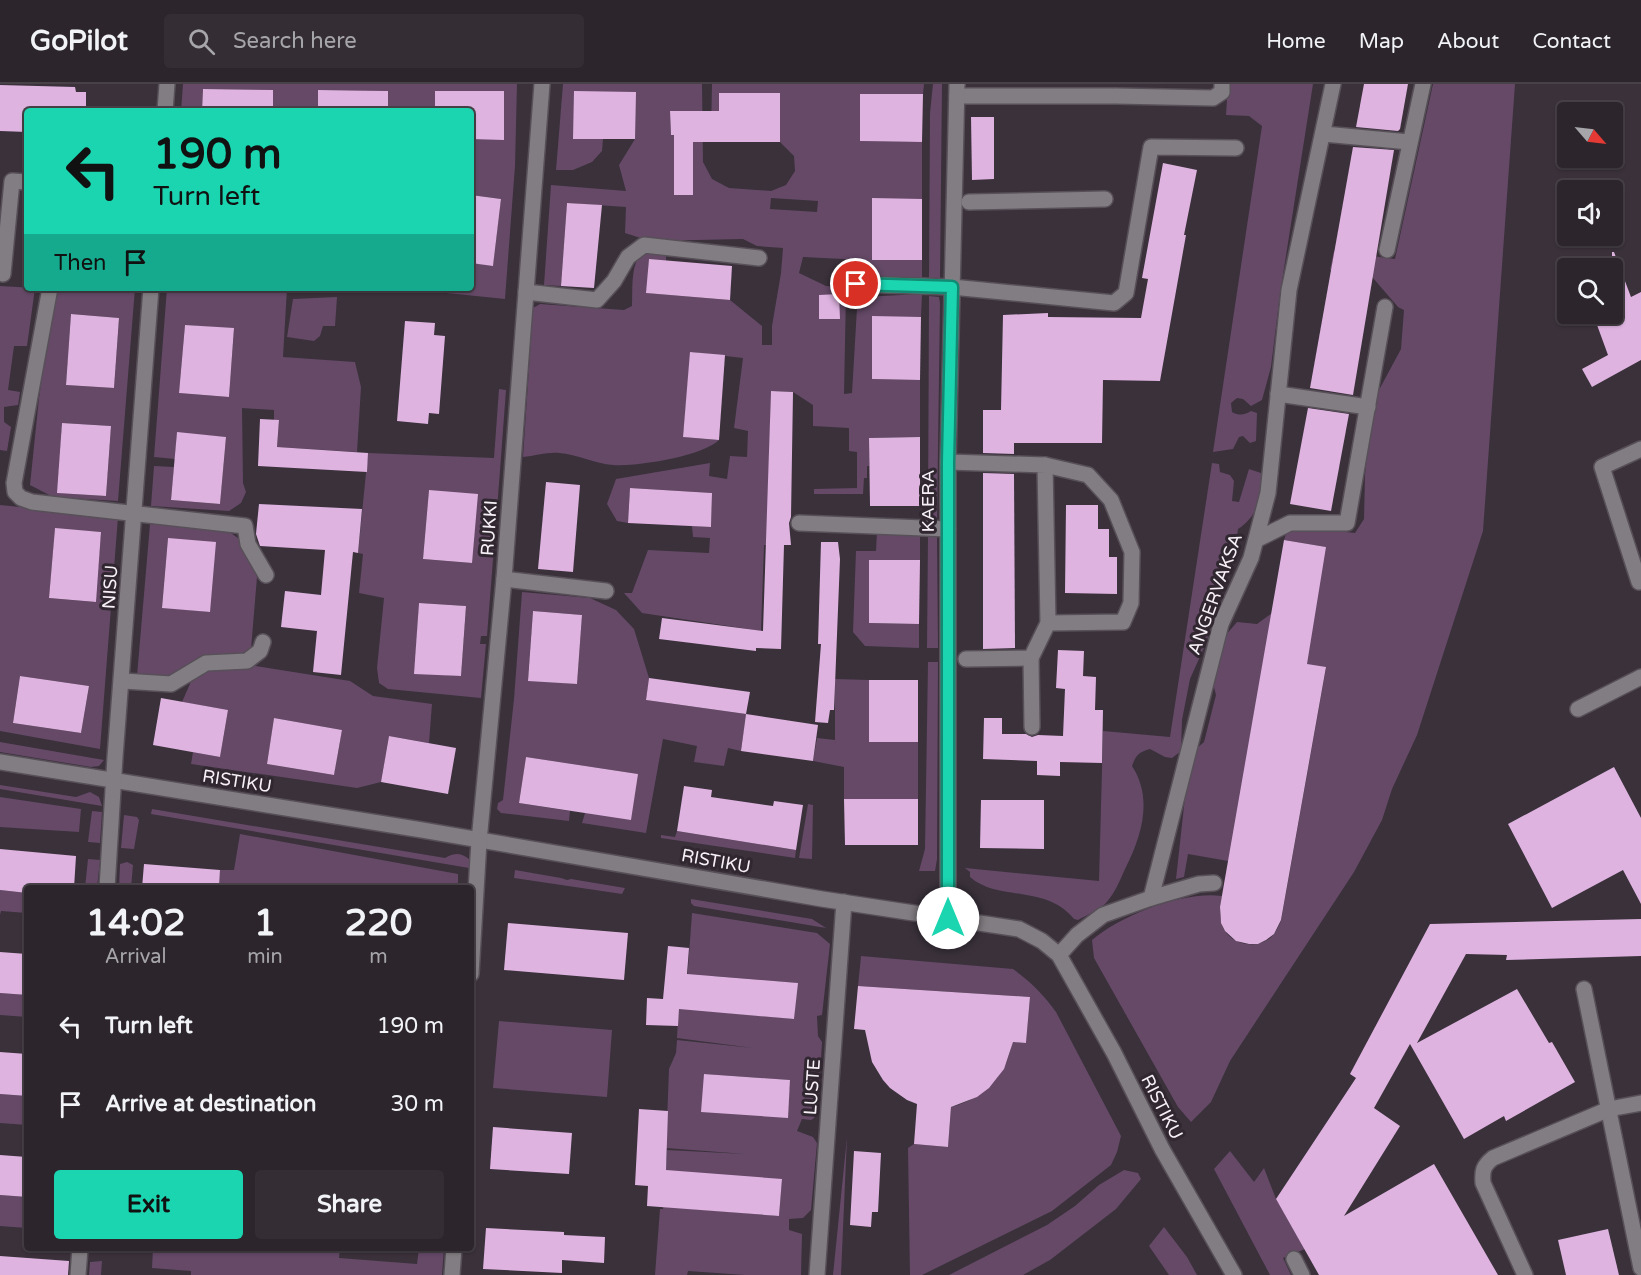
<!DOCTYPE html>
<html lang="en">
<head>
<meta charset="utf-8">
<style>
  body { margin:0; font-family:"Varela Round",sans-serif; background:#342d34; color:#f1f3f6; height:100vh; display:flex; flex-direction:column; font-size:22px; white-space:nowrap }
  * { box-sizing:border-box; margin:0 }
  p { font-size:20px; color:#a6a5a9 }
  .icon { flex:none; width:33px; height:33px; fill:none; stroke:currentColor; stroke-width:2; stroke-linecap:round; stroke-linejoin:round }
  .map { position:relative; flex:1; overflow:hidden }
  .sheet { position:absolute; left:24px; top:801px; width:450px; height:366px; display:flex; flex-direction:column; background:#2c252c; border-radius:6px; box-shadow:0 2px 4px #0004,0 0 0 2px #484248 }
  .sheet>* { flex:none }
  .banner { position:absolute; left:24px; top:24px; width:450px; height:183px; border-radius:6px; box-shadow:0 2px 4px #0004,0 0 0 2px #484248; background:#1bd5b1; color:#111; overflow:hidden }
  .needle { width:39px; rotate:118deg }
  .buttons { position:absolute; left:1557px; top:18px; display:grid; gap:12px }
  .buttons a { display:grid; place-items:center; width:66px; height:66px; border-radius:6px; background:#2c252c; box-shadow:0 2px 4px #0004,0 0 0 2px #484248; font-size:30px }
  .pin { position:absolute; display:grid; place-items:center; width:51px; height:51px; color:#fff; margin:-26px; border:3px solid #fff; border-radius:50%; box-shadow:0 2px 6px #0007 }
  .me { position:absolute; width:66px; margin:-33px; rotate:0deg; stroke-linejoin:round; filter:drop-shadow(0 0 4px #0008) }
  .turn { display:flex; align-items:center; gap:21px; height:126px; padding:0 30px; font-size:27px }
  .turn .icon { width:78px; height:78px; stroke-width:2.5 }
  .turn b { display:block; font-size:42px; line-height:51px }
  .then { display:flex; align-items:center; height:57px; padding:0 30px; background:#0003; gap:12px; font-size:22px }
  .eta { display:flex; justify-content:space-evenly; align-items:center; height:102px; text-align:center }
  .eta b { font-size:36px; font-weight:700; line-height:42px }
  .primary-button { display:flex; gap:12px; margin-top:auto; padding:12px 30px }
  .primary-button a { flex:1; height:69px; border-radius:6px; background:#1bd5b1; color:#111; font-size:24px; font-weight:700; line-height:69px; text-align:center }
  .primary-button a+a { background:#342d34; color:#f1f3f6 }
  ul { padding:0; list-style:none }
  li { display:flex; align-items:center; gap:18px; height:78px; padding:0 30px }
  li div { flex:1 }
  li b { display:block; font-size:22px }
  li em { font-style:normal }
  header { display:flex; align-items:center; gap:36px; box-sizing:border-box; height:84px; padding:0 30px; background:#2c252c; border-bottom:2px solid #484248 }
  header strong { font-size:28px }
  nav { display:flex; gap:33px; margin-inline-start:auto; font-size:21px }
  .search { width:420px; height:54px; background:#342d34; display:flex; align-items:center; gap:15px; box-sizing:border-box; padding:0 21px; border-radius:6px; color:#a6a5a9; font-size:22px }
  .map>svg:first-child { display:block }
  .green { fill:#654967; fill-rule:evenodd }
  .building { fill:#deb3e0 }
  .lines { fill:none; stroke-linecap:round; stroke-linejoin:round }
  .minor-casing { stroke:#585059; stroke-width:18 }
  .minor { stroke:#827d82; stroke-width:15 }
  .route-casing { stroke:#128a73; stroke-width:15 }
  .route { stroke:#1bd5b1; stroke-width:10 }
  .labels { text-anchor:middle; dominant-baseline:central; stroke-width:6; stroke-linejoin:round; paint-order:stroke }
  .street-label { font-size:18px; fill:#f7f1f7; stroke:#302730 }
</style>
</head>
<body>
<header>
<strong>GoPilot</strong>
<div class="search"><svg class="icon" aria-label="search" viewBox="0 0 24 24"><circle cx="10" cy="10" r="6"/><path d="M15 15l6 6"/></svg>Search here</div>
<nav><a>Home</a><a>Map</a><a>About</a><a>Contact</a></nav>
</header>
<div class="map">
<svg width="1641" height="1191" viewBox="0 0 1641 1191">
  <rect width="100%" height="100%" fill="#3a313b"/>
  <g class="green">
    <path d="M183 0H517L515 82 505 215 398 204H471V179L493 181 501 115 471 111V55H504L503 7H435V27H388V7L319 6 318 27H273V6L203 5 202 27H181Z"/>
    <path d="M563 0H702L703 78 712 95 729 104 771 107 786 101 795 87 794 72 780 58V9L719 10V58L711 47 712 0H924L923 10H860V57L922 58V115H872V176H922V194L863 192 864 176 803 173 799 189 826 202 842 203 846 208 844 310 852 309 857 224 862 213 922 210 921 233H872V295L920 296V353L869 354V382H867V394H864L863 410H814V405L857 404V368L849 367V344L813 342V321L793 308 771 307 767 461H764L761 547 642 529 624 509H632L648 466 709 469 710 454 693 453 692 442 711 443 712 409 630 404 628 439 617 437 607 420 616 395 710 379 709 392 727 395 730 372 747 373 748 347 734 344 743 274 691 268 683 353 719 356C703 372 636 383 613 381 595 380 577 370 559 369 548 368 534 372 523 373L533 224 540 220 624 226 632 222C633 209 630 178 642 171 648 167 658 170 666 170V177L649 176 647 209 730 216 762 242V261H772V242L781 189 783 164 757 162 743 155 650 157 625 149 626 123 567 119 561 202 544 201 551 101 626 107 619 81 635 55V8L603 55 602 67 592 78 573 86H556ZM670 27H689V84L693 95V111H675V51H671ZM771 114 818 117 817 128 770 125ZM819 211H839V234L819 235Z"/>
    <path d="M933 0H942L940 195H929L930 29Z"/>
    <path d="M1228 0H1313L1280 210 1271 283 1262 316 1251 322 1243 315 1237 314 1231 319 1232 328C1239 332 1245 331 1251 327L1257 329 1256 357 1250 359 1243 352 1239 353 1233 365 1213 368 1262 42 1249 32 1226 31Z"/>
    <path d="M1433 0H1515L1483 447 1417 651 1392 705 1382 736 1354 788 1230 977 1211 1018 1191 1038 1178 1023 1094 874 1092 856C1122 831 1183 807 1222 812 1220 821 1219 832 1222 841 1229 862 1260 867 1274 850 1277 846 1279 841 1281 837L1326 584 1228 777 1188 770 1184 793 1176 795 1185 713 1190 683 1196 665 1204 658 1216 611 1212 595 1225 552 1237 538 1257 540 1272 529 1326 463 1284 456 1287 447 1321 445 1355 449 1364 435 1365 391 1371 327 1379 306 1401 265 1404 226 1398 223 1373 194 1330 186 1334 167 1395 175Z"/>
    <path d="M0 202 35 204 27 262H14L8 306 20 308 18 321 4 323V338L11 343 7 367 0 366Z"/>
    <path d="M37 204H135L118 417 53 413 30 401 39 314 54 206ZM71 230 119 234 114 304 66 301ZM62 339 111 342 106 412 58 409Z"/>
    <path d="M167 204H287L283 273 355 278 361 303 357 368 277 363 279 337 274 336V326L242 324 243 399 246 408 241 419 229 427 151 422 154 382 174 383 171 416 220 420 226 353 177 349 175 375 154 373ZM185 241 234 245 229 313 179 309Z"/>
    <path d="M929 212 939 213 940 219 937 437H928Z"/>
    <path d="M337 213 335 242H323L320 252 314 257 287 253 293 215Z"/>
    <path d="M499 305 506 306 496 440H490L489 448 495 450 487 552H481L480 560H486L481 614 388 605 379 599 377 584 384 514 359 509 363 470 358 469 368 369 494 374ZM429 406 472 479H471L423 475ZM419 519 466 522 461 592 415 589Z"/>
    <path d="M1212 379 1219 380 1220 388 1230 391 1234 397 1232 417 1239 418 1249 385 1264 390C1263 412 1257 433 1238 445L1236 459 1227 468 1219 483 1212 538 1206 559 1190 595 1182 636 1181 667 1172 674 1165 673 1150 665C1139 668 1136 671 1132 682 1153 714 1142 751 1126 783 1120 796 1115 809 1106 819 1099 826 1087 831 1078 836L1074 835C1046 800 998 818 970 793V788L965 784 1099 797 1103 647 1170 653Z"/>
    <path d="M0 421 118 433 100 665 0 647ZM55 445 101 448 95 518 49 514ZM20 592 89 602 81 649 13 639Z"/>
    <path d="M150 440 228 447 242 457 257 493 251 565C233 575 177 592 156 594 150 594 143 592 137 592ZM168 454 209 528 162 523Z"/>
    <path d="M877 448H920V476H870L869 539 919 540V564L865 562 853 548 856 467H876Z"/>
    <path d="M928 449 937 450 938 564H927Z"/>
    <path d="M522 508 590 514 616 526 634 545 649 594 646 616 746 630 741 667 728 664 724 682 694 678 697 662 663 655 646 749 582 739 585 729 638 690 526 673 519 719 570 727 569 737 501 729 497 725 498 719 503 716 514 615ZM533 527 582 531 577 600 528 596Z"/>
    <path d="M928 578H938L937 775 935 787H919L925 765Z"/>
    <path d="M243 580 350 597 373 612 432 620 429 659 389 652 381 698 357 704 191 680 193 668 220 673 228 626 182 618 193 593 212 584ZM274 634 342 646 334 691 267 680Z"/>
    <path d="M835 595 869 596V658H918V715H844V683L813 677 817 654 835 656Z"/>
    <path d="M0 658 104 676 99 682 91 683 0 668Z"/>
    <path d="M0 701 76 713 90 708 99 713 102 722 0 705Z"/>
    <path d="M0 713 81 725 79 748 0 743Z"/>
    <path d="M808 720 813 721 812 775 799 774Z"/>
    <path d="M152 725 445 774C454 769 460 768 469 775V784L151 730Z"/>
    <path d="M92 727 102 728 100 759 88 758Z"/>
    <path d="M124 731 137 733 139 736 134 765 121 764Z"/>
    <path d="M677 747 796 766 795 774 661 754V751L675 753Z"/>
    <path d="M240 750 458 790V804H219L220 786H234Z"/>
    <path d="M88 775 100 776 97 804H85Z"/>
    <path d="M127 778 133 781 131 804H119L120 780Z"/>
    <path d="M515 786 561 794 567 796 571 795 625 804 622 810 514 794Z"/>
    <path d="M0 806 27 809V829L1 827 0 831Z"/>
    <path d="M691 815 812 835 826 844 694 822 691 819Z"/>
    <path d="M692 829 817 849 830 860 822 931 817 932 818 952 822 958 818 1025 814 1034 811 1036 802 1035 797 1047 813 1053 817 1059 811 1126 803 1134 789 1135V1146L802 1150 801 1191H745L688 1187 687 1191H655L660 1125H663L667 1066 745 1070 666 1064 669 985 676 969 677 956 753 964 677 954 680 898H687ZM713 892 797 899 794 935 709 927ZM704 990 790 996 787 1033ZM782 1095 779 1132 693 1125Z"/>
    <path d="M861 872 1013 885C1030 897 1044 911 1056 928L1121 1052 1117 1068 1111 1081 1052 1127 922 1191H910L908 1064 914 1060 948 1063 951 1023C984 1014 1006 993 1012 958L1026 959 1030 913 858 902Z"/>
    <path d="M0 909 27 911V933L0 931Z"/>
    <path d="M499 937 612 946 607 1013 493 1004Z"/>
    <path d="M0 1010 27 1012V1041L0 1039Z"/>
    <path d="M847 1053 841 1191H833Z"/>
    <path d="M1230 1067 1254 1098 1264 1084 1276 1115 1305 1165 1283 1174 1291 1191H1270L1214 1085Z"/>
    <path d="M1124 1086 1138 1089 1141 1095 1116 1125 1050 1176 1023 1191H949L1047 1141 1075 1122 1099 1101Z"/>
    <path d="M0 1111 27 1113V1144L0 1142Z"/>
    <path d="M1164 1143 1187 1173 1197 1191H1169L1149 1162Z"/>
    <path d="M153 1164H340L339 1174 417 1180 419 1164H444L442 1191H191V1187L152 1184Z"/>
    <path d="M102 1177 101 1191H89L90 1178Z"/>
  </g>
  <g class="building">
    <path d="M1364 0H1408L1400 45 1398 47 1356 43Z"/>
    <path d="M0 1 75 3 76 8H86V27H27V48L0 47Z"/>
    <path d="M203 5 273 6V27H202Z"/>
    <path d="M318 6 388 7V27H318Z"/>
    <path d="M435 7H504V56L471 55V27H435Z"/>
    <path d="M574 7 636 8 635 55H573Z"/>
    <path d="M719 9H780V58H693V111H674V51H671L670 27H719Z"/>
    <path d="M860 10H923L922 58 860 57Z"/>
    <path d="M971 33H994V95L972 96Z"/>
    <path d="M1353 63 1394 66 1353 311 1310 304Z"/>
    <path d="M1163 79 1197 86 1184 151H1186L1160 297 1103 296 1102 359H1014V370L983 369V326H1001L1003 231 1048 229V233L1141 234 1148 195 1142 194Z"/>
    <path d="M471 111 501 115 493 182 471 179Z"/>
    <path d="M872 114 922 115V176H872Z"/>
    <path d="M567 119 602 121 594 204 561 202Z"/>
    <path d="M1612 168H1614L1631 213 1641 208V276L1592 303 1582 285 1608 271 1593 230H1612Z"/>
    <path d="M649 175 732 182 730 216 646 209Z"/>
    <path d="M839 210 840 235H819V211Z"/>
    <path d="M71 230 119 234 114 304 66 301Z"/>
    <path d="M872 232 921 233 920 296 872 295Z"/>
    <path d="M405 237 435 239 434 251 445 252 439 330 429 329 428 340 397 337Z"/>
    <path d="M185 241 234 244 229 313 179 309Z"/>
    <path d="M690 268 725 271 719 356 683 353Z"/>
    <path d="M771 307 793 308 791 433 789 439 791 461H784L781 565 756 564V567L659 555 662 534 763 547Z"/>
    <path d="M1308 324 1349 330 1331 427 1290 420Z"/>
    <path d="M260 335 279 336 277 363 368 369 367 388 258 382Z"/>
    <path d="M62 339 111 342 106 412 57 409Z"/>
    <path d="M177 348 226 353 220 420 171 416Z"/>
    <path d="M920 353V422H870L869 354Z"/>
    <path d="M983 389 1014 390 1015 564 983 565Z"/>
    <path d="M546 398 580 401 573 488 538 485Z"/>
    <path d="M630 404 712 409 711 443 628 439Z"/>
    <path d="M429 406 478 410 472 479 423 475Z"/>
    <path d="M259 420 362 425 358 469 353 468 341 591 313 588 317 547 281 543 285 507 321 511 325 466 260 462 256 450Z"/>
    <path d="M1066 421H1098V445H1109V473H1117V510L1065 509Z"/>
    <path d="M55 444 101 448 96 518 49 514Z"/>
    <path d="M168 454 216 458 210 528 162 524Z"/>
    <path d="M1284 456 1326 463 1307 580 1326 583 1281 836 1274 850 1266 856 1258 860H1249L1236 857 1225 847 1221 839 1220 823Z"/>
    <path d="M821 458H838L840 475 834 626H830L828 639 815 638 821 560H818Z"/>
    <path d="M869 476H920L919 540 869 539Z"/>
    <path d="M419 519 466 522 461 592 414 590Z"/>
    <path d="M533 527 582 531 577 600 528 597Z"/>
    <path d="M1058 566 1084 567 1083 592 1096 593 1095 626H1103L1102 679 1060 678V692L1037 691V677L983 675 984 634H1002V650H1026L1032 653 1038 651 1063 652 1065 605 1056 604Z"/>
    <path d="M20 592 89 602 81 649 13 639Z"/>
    <path d="M649 594 750 608 746 630 646 616Z"/>
    <rect x="869" y="596" width="49" height="62"/>
    <path d="M161 614 228 626 220 673 153 661Z"/>
    <path d="M746 630 818 641 813 677 741 667Z"/>
    <path d="M274 634 342 646 334 691 267 680Z"/>
    <path d="M389 652 456 664 448 710 381 698Z"/>
    <path d="M526 673 638 690 631 736 519 719Z"/>
    <path d="M1614 683 1641 734V820L1623 786 1552 824 1508 740Z"/>
    <path d="M684 702 712 706 711 713 773 722 774 717 803 721 796 766 677 747Z"/>
    <path d="M844 715H918V761H845Z"/>
    <path d="M981 716H1044V765L980 764Z"/>
    <path d="M0 765 76 772 74 804H27V809L0 806Z"/>
    <path d="M144 780 220 786 219 804H142Z"/>
    <path d="M1641 835V872L1506 876 1507 871 1466 870 1417 959 1517 905 1549 959 1552 958 1575 998 1506 1037 1504 1032 1464 1055 1410 960 1374 1024 1400 1042 1344 1132 1434 1080 1498 1191H1319L1276 1115 1356 994 1350 990 1430 840Z"/>
    <path d="M508 839 628 849 624 896 504 886Z"/>
    <path d="M668 862 689 864 687 890 798 899 794 935 679 925 678 942 646 941 647 914 663 915Z"/>
    <path d="M0 868 27 870V911L0 909Z"/>
    <path d="M858 902 1030 913 1026 959 1013 958 1004 985 989 1004 977 1013 951 1023 948 1063 914 1060 917 1020 907 1016 890 1004 883 996 872 978 865 946 854 945Z"/>
    <path d="M0 968 27 970V1012L0 1010Z"/>
    <path d="M704 990 790 996 788 1034 701 1028Z"/>
    <path d="M639 1025 668 1027 666 1086 782 1095 779 1132 647 1122 648 1102 635 1101Z"/>
    <path d="M493 1043 572 1049 569 1090 490 1085Z"/>
    <path d="M854 1067 881 1069 878 1128H872L871 1143 850 1141Z"/>
    <path d="M0 1071 27 1073V1113L0 1111Z"/>
    <path d="M486 1144 564 1148V1151L605 1153 604 1179 562 1176V1189L483 1185Z"/>
    <path d="M1608 1145 1619 1191H1566L1558 1156Z"/>
    <path d="M0 1172 69 1177 68 1191H0Z"/>
  </g>
  <g class="lines">
    <g class="minor-casing">
      <g id="minor">
        <path d="M957 12H1116L1213 14 1222 8V0"/>
        <path d="M165 27 167 0"/>
        <path d="M1324 50 1409 58"/>
        <path d="M969 118 1105 115"/>
        <path d="M1387 166 1423 0"/>
        <path d="M3 190 12 97 27 98"/>
        <path d="M856 200 952 203 1114 219 1126 209 1151 63 1236 64"/>
        <path d="M50 204 14 399 15 408 21 414 32 418 245 442 248 460 266 491"/>
        <path d="M526 208 597 216 614 197 628 173 644 161 759 174"/>
        <path d="M1278 310 1368 323"/>
        <path d="M948 378 1045 381 1048 539 1031 574 966 575"/>
        <path d="M1045 381 1088 391 1111 416 1132 468 1131 519 1123 538 1048 539"/>
        <path d="M799 439 948 445"/>
        <path d="M1256 456 1290 439H1347L1385 223"/>
        <path d="M504 495 606 507"/>
        <path d="M1639 498 1602 383 1641 365"/>
        <path d="M1031 574 1032 643"/>
        <path d="M123 597 171 600 206 579 247 577 260 567 263 558"/>
        <path d="M1578 625 1641 593"/>
        <path d="M0 678 422 746 822 815 1019 845 1042 857 1059 871 1114 969 1162 1065 1234 1191"/>
        <path d="M107 804 115 673 151 204"/>
        <path d="M1151 814 1199 800 1214 799"/>
        <path d="M948 834V378L957 0"/>
        <path d="M1059 871 1077 851 1103 831 1151 814 1221 540 1251 474 1268 409 1289 206 1333 0"/>
        <path d="M471 890 479 757 504 495 542 0"/>
        <path d="M1584 905 1641 1184"/>
        <path d="M1294 1175 1302 1191"/>
        <path d="M78 1191 80 1164"/>
        <path d="M452 1191 454 1164"/>
        <path d="M817 1191 844 818"/>
        <path d="M1525 1191 1483 1099C1482 1087 1483 1082 1493 1074L1609 1025 1641 1019"/>
      </g>
    </g>
    <use href="#minor" class="minor"/>
  </g>
  <g class="lines">
    <g class="route-casing">
      <path id="route" d="M856 200 952 203 948 378V834"/>
    </g>
    <use href="#route" class="route"/>
  </g>
  <g class="labels">
    <g class="street-label">
      <text transform="translate(928 417) rotate(-90)">KAERA</text>
      <text transform="translate(489 444) rotate(-86)">RUKKI</text>
      <text transform="translate(110 503) rotate(-86)">NISU</text>
      <text transform="translate(1215 510) rotate(-70)">ANGERVAKSA</text>
      <text transform="translate(237 697) rotate(9)">RISTIKU</text>
      <text transform="translate(716 777) rotate(10)">RISTIKU</text>
      <text transform="translate(812 1003) rotate(-86)">LUSTE</text>
      <text transform="translate(1162 1023) rotate(63)">RISTIKU</text>
    </g>
  </g>
</svg>
<div class="buttons">
<a><svg class="needle" viewBox="-14 -14 28 28"><path d="M0-13l5 13h-10z" fill="#e53935"/><path d="M0 13l5-13h-10z" fill="#a6a5a9"/></svg></a>
<a><svg class="icon" aria-label="sound" viewBox="0 0 24 24"><path d="M4 9h4l5-4v14l-5-4H4zM17 9q2 3 0 6"/></svg></a>
<a><svg class="icon" aria-label="search" viewBox="0 0 24 24"><circle cx="10" cy="10" r="6"/><path d="M15 15l6 6"/></svg></a>
</div>
<div class="pin" style="left:856px;top:200px;background:#d93025"><svg class="icon" aria-label="arrive" viewBox="0 0 24 24"><path d="M6 21V4h12l-3 4 3 4H6"/></svg></div>
<svg class="me" style="left:948px;top:834px" viewBox="-20 -20 40 40"><circle r="19" fill="#fff"/><path d="M0-13L10 11 0 6-10 11z" fill="#1bd5b1"/></svg>
<div class="banner">
<div class="turn"><svg class="icon" aria-label="left" viewBox="0 0 24 24"><path d="M17 20v-9H6M10 6l-5 5 5 5"/></svg><div><b>190 m</b>Turn left</div></div>
<div class="then">Then<svg class="icon" aria-label="arrive" viewBox="0 0 24 24"><path d="M6 21V4h12l-3 4 3 4H6"/></svg></div>
</div>
<section class="sheet">
<div class="eta">
<div><b>14:02</b><p>Arrival</p></div>
<div><b>1</b><p>min</p></div>
<div><b>220</b><p>m</p></div>
</div>
<ul>
<li><svg class="icon" aria-label="left" viewBox="0 0 24 24"><path d="M17 20v-9H6M10 6l-5 5 5 5"/></svg><div><b>Turn left</b></div><em>190 m</em></li>
<li><svg class="icon" aria-label="arrive" viewBox="0 0 24 24"><path d="M6 21V4h12l-3 4 3 4H6"/></svg><div><b>Arrive at destination</b></div><em>30 m</em></li>
</ul>
<div class="primary-button"><a>Exit</a><a>Share</a></div>
</section>
</div>
</body>
</html>
